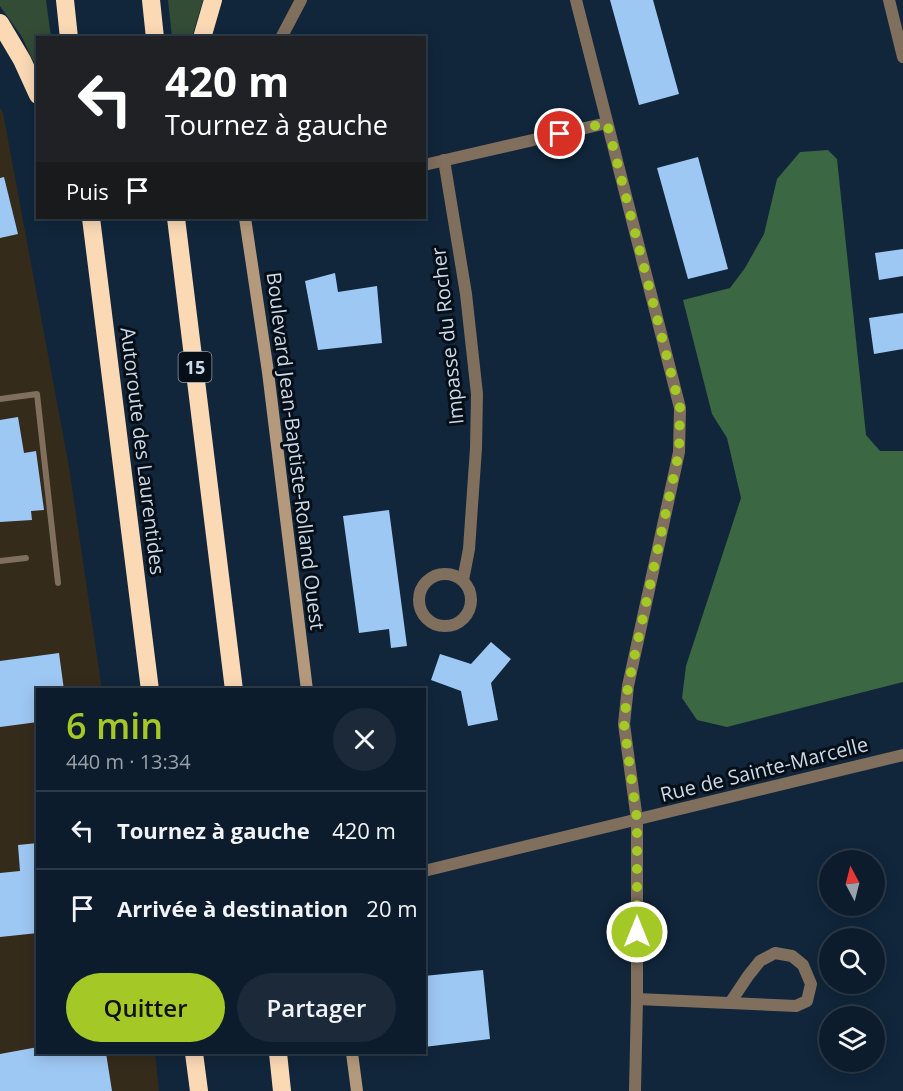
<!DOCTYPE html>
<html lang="fr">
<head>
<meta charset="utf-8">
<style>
  body { margin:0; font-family:"Open Sans",sans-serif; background:#1b2938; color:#f1f3f6; height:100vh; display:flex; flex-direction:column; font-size:22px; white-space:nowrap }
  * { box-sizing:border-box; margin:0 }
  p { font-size:20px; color:#9aa1a9 }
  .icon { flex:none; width:33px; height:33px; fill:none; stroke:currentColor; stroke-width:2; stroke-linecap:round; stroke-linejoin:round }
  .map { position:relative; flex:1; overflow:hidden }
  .side { position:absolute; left:36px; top:688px; width:390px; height:366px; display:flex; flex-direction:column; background:#0d1c2c; border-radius:0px; box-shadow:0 3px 15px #0003,0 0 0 2px #2d3a48 }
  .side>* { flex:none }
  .top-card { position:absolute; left:36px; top:36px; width:390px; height:183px; border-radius:0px; box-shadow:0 3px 15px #0003,0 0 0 2px #2d3a48; background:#202124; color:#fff; overflow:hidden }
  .needle { width:39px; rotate:353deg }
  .fabs { position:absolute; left:819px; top:850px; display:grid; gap:12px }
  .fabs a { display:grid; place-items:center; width:66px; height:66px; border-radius:50%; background:#0d1c2c; box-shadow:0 3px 15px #0003,0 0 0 2px #2d3a48; font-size:30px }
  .pin { position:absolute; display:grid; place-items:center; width:51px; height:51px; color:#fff; margin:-26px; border:3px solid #fff; border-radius:50%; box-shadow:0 2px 6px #0007 }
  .me { position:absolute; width:66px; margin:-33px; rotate:0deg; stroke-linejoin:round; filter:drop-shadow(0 0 4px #0008) }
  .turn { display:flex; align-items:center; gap:21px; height:126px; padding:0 30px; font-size:27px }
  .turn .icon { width:78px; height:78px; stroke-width:2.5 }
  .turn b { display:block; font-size:42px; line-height:51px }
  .then { display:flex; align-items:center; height:57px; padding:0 30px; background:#0003; gap:12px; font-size:22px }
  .round { display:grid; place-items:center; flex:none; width:63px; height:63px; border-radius:32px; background:#1b2938 }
  .overview { display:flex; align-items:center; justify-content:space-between; height:102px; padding:0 30px }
  h1 { font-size:36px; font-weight:600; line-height:45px; color:#a4c825 }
  .cta { display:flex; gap:12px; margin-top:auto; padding:12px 30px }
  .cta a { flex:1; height:69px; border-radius:36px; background:#a4c825; color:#111; font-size:24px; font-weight:600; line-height:69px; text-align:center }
  .cta a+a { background:#1b2938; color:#f1f3f6 }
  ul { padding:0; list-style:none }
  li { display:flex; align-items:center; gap:18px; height:78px; padding:0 30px; border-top:2px solid #2d3a48 }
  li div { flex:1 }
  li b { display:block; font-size:22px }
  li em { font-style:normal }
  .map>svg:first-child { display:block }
  .industrial { fill:#342b1b }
  .green { fill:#324c36 }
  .forest { fill:#3b6742 }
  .building { fill:#9ec8f4 }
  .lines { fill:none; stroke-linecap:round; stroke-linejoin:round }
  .lane { stroke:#806f5d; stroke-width:6 }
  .street { stroke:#806f5d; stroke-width:12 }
  .secondary { stroke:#b4997c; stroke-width:12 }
  .highway { stroke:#fbd9b5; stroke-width:18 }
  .route { stroke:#a4c825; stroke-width:10; stroke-dasharray:0 18 }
  .labels { text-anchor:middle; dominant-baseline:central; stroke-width:6; stroke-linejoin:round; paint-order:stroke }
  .shield { fill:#060f18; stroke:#919ca9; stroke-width:1.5 }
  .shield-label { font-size:18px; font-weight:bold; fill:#ccd9e7 }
  .street-label { font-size:20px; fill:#ccd9e7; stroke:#060f18 }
</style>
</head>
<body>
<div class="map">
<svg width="903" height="1091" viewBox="0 0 903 1091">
  <rect width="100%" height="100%" fill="#11263b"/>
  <path class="industrial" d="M0 108 3 113 69 467 102 690H38V1053H155L159 1091H0Z"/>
  <g class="green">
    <path d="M0 0H46L51 37 38 38 37 69 22 37 0 6Z"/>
    <path d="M168 0H203L192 37H172Z"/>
  </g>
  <path class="forest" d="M828 150 837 159 866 435 880 451H903V682L727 727 697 720 682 698 686 666 741 498 727 438 712 414 683 300 730 288 745 268 764 234 777 179 800 152Z"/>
  <g class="building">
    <path d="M610 0H653L679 94 639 105Z"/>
    <path d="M698 157 728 269 688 279 657 168Z"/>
    <path d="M4 177 18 234 0 238V178Z"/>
    <path d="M903 249V276L879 280 875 253Z"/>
    <path d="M335 273 338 292 377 286 382 343 318 350 305 281Z"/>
    <path d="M903 313V349L874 354 869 318Z"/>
    <path d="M18 417 24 453 36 451 44 510 31 511 32 520 0 522V420Z"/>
    <path d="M389 510 407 646 391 648 389 629 359 633 343 516Z"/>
    <path d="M491 642 511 659 491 683 498 720 468 726 461 691 431 680 440 654 471 664Z"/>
    <path d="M59 653 64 690H38V722L0 727V661Z"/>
    <path d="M38 843V933L0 937V873L20 871 18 845Z"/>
    <path d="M483 970 490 1039 424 1047V976Z"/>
    <path d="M38 1047V1053H106L112 1091H0V1054Z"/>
  </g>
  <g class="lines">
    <g class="lane">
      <path d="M0 399 37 394 58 583"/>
      <path d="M0 561 26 558"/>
    </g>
    <g class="street">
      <path d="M576 0 680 408 679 452 628 686 624 724 637 820V999L635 1091"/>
      <path d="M889 0 903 57"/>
      <path d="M281 38 301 0"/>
      <path d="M444 160 466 294 477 394 476 448 469 549 463 580"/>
      <path d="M424 165 607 123"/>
      <circle cx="445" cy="600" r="26"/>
      <path d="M424 871 903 755"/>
      <path d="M637 999 796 1006 807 1001 811 984 803 965 792 956 775 953 760 961 748 976 730 1003"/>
    </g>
    <g class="secondary">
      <path d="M245 218 268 372 307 690"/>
      <path d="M352 1053 357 1091"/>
    </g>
    <g class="highway">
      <path d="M65 0 69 38"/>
      <path d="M151 0 155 38"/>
      <path d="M0 23 22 60 38 95"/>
      <path d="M202 38 213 0"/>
      <path d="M91 218 150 690"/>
      <path d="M176 218 234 690"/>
      <path d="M194 1053 199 1091"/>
      <path d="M278 1053 282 1091"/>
    </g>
  </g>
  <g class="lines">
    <path class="route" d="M560 134 607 123 680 408 679 452 628 686 624 724 637 820V932"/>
  </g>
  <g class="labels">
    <rect class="shield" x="178.5" y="352" width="33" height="30" rx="4.5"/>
    <g class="shield-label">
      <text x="195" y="367">15</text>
    </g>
    <g class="street-label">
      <text transform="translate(447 336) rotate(-96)">Impasse du Rocher</text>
      <text transform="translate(143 451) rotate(83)">Autoroute des Laurentides</text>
      <text transform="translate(296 451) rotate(83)">Boulevard Jean-Baptiste-Rolland Ouest</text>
      <text transform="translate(764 769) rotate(-14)">Rue de Sainte-Marcelle</text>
    </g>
  </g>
</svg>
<div class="fabs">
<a><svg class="needle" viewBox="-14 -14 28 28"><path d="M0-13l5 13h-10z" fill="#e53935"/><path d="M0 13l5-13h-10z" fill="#9aa1a9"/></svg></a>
<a><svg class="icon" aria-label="search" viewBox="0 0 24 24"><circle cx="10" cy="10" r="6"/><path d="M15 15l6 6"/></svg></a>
<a><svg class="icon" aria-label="layers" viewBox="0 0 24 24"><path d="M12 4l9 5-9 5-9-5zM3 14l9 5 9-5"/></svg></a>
</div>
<div class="pin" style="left:560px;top:134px;background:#d93025"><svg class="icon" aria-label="arrive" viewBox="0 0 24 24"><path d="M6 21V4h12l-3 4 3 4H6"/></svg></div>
<svg class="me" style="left:637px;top:932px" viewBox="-20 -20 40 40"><circle r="17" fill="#a4c825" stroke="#fff" stroke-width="3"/><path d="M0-11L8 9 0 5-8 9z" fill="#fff"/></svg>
<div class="top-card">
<div class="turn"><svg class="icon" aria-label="left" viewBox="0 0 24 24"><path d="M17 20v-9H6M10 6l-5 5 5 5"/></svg><div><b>420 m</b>Tournez à gauche</div></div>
<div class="then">Puis<svg class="icon" aria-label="arrive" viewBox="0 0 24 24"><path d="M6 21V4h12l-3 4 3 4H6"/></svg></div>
</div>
<section class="side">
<div class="overview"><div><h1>6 min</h1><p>440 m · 13:34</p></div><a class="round"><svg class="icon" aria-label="close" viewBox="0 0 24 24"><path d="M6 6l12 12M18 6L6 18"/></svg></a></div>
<ul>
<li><svg class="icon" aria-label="left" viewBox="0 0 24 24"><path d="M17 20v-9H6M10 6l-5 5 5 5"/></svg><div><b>Tournez à gauche</b></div><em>420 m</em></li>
<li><svg class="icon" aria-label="arrive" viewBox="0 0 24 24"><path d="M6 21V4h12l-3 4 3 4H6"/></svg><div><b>Arrivée à destination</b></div><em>20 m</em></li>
</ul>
<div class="cta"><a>Quitter</a><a>Partager</a></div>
</section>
</div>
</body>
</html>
